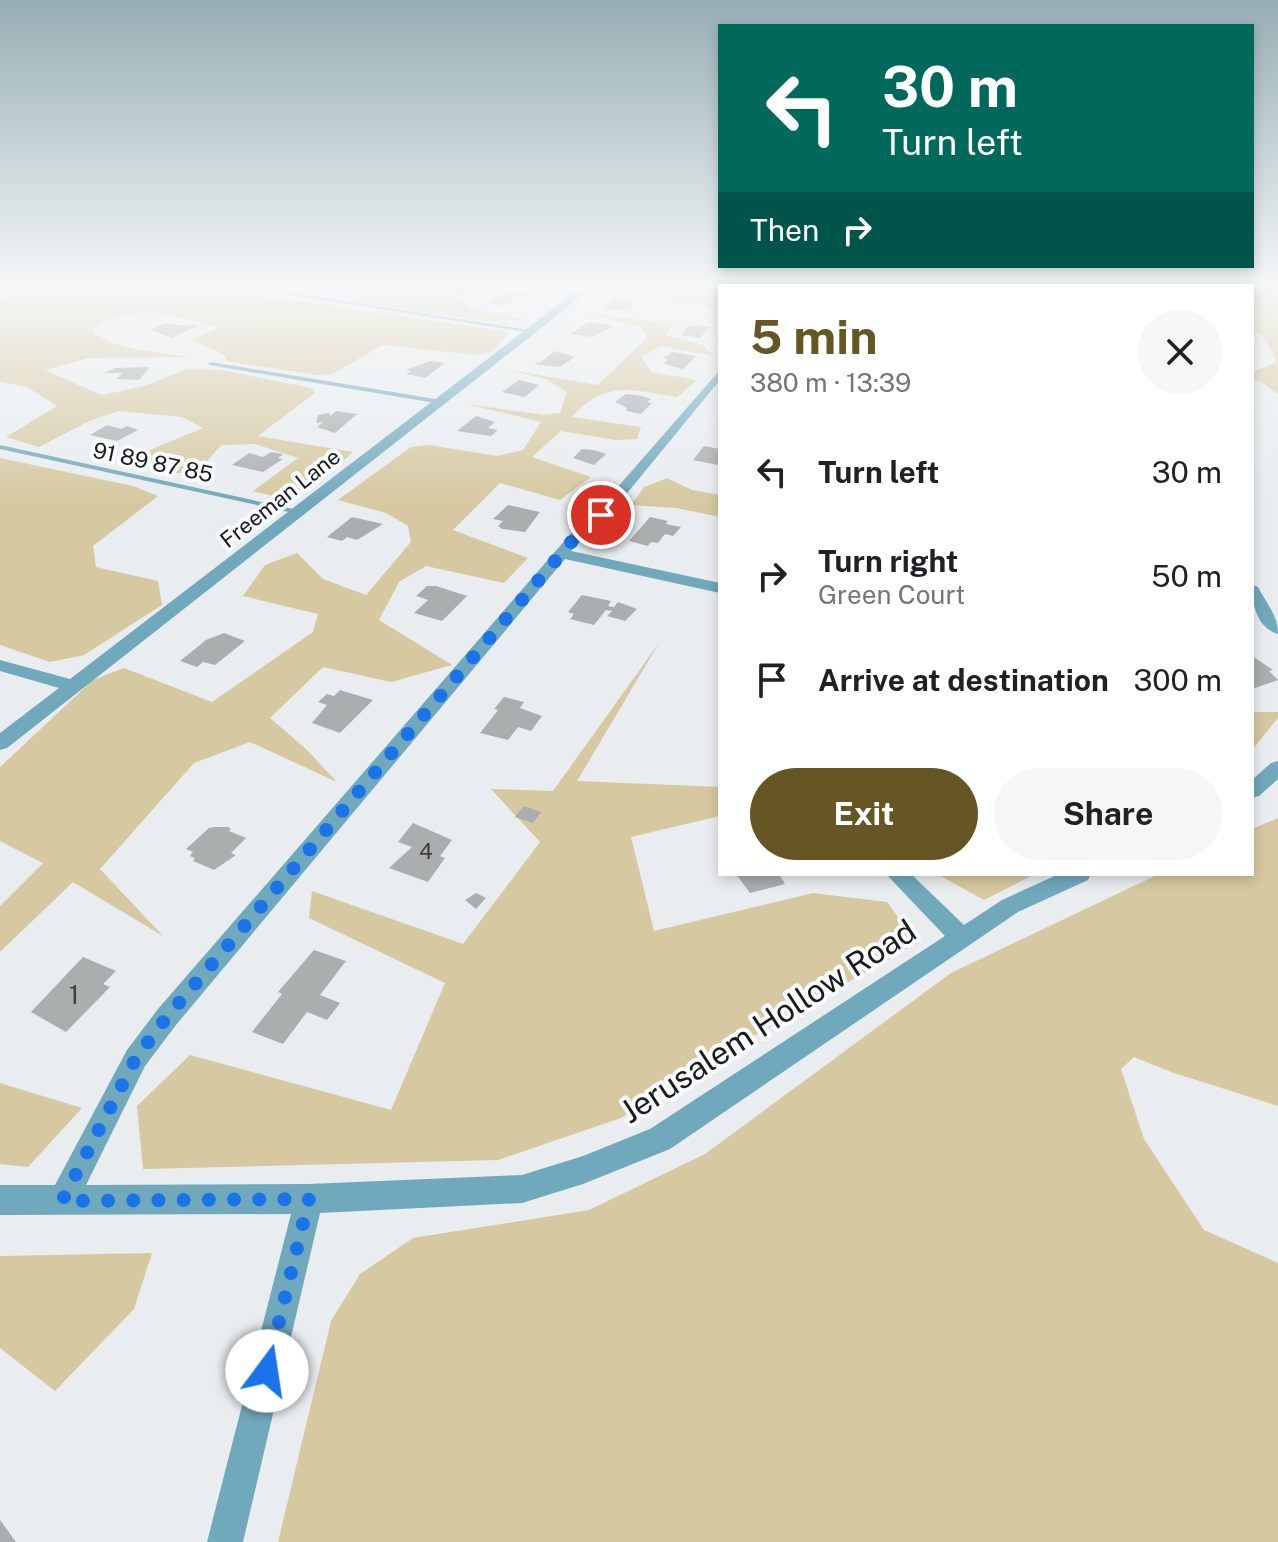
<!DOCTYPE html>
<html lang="en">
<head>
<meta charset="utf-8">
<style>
  body { margin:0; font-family:"Public Sans",sans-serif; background:#f6f6f6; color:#202124; height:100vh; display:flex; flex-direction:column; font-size:30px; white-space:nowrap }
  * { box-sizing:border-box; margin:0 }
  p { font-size:26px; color:#757577 }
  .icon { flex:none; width:44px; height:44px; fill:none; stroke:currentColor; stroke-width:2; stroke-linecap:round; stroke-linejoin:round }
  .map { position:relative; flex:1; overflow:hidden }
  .side { position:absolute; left:718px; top:284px; width:536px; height:592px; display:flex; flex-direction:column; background:#fff; border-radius:0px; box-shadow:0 4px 12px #0003 }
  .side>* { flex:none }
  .top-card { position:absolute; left:718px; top:24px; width:536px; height:244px; border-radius:0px; box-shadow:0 4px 12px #0003; background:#00695c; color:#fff; overflow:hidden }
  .pin { position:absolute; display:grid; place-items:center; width:68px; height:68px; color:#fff; margin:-34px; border:4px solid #fff; border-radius:50%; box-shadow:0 2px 8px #0007 }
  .me { position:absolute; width:88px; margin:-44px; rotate:14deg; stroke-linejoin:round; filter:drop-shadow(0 0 6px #0008) }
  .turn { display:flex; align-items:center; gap:28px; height:168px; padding:0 32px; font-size:36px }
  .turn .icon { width:104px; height:104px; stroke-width:2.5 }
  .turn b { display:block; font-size:56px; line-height:68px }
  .then { display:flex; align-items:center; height:76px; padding:0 32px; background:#0003; gap:16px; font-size:30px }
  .round { display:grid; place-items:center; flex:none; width:84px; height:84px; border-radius:42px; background:#f6f6f6 }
  .head { display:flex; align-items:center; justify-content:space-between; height:136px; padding:0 32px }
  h1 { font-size:48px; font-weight:700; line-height:60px; color:#665623 }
  .action { display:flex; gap:16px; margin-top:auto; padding:16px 32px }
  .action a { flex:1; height:92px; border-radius:48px; background:#665623; color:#fff; font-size:32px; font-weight:700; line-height:92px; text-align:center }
  .action a+a { background:#f6f6f6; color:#202124 }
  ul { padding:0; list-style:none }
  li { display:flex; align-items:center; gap:24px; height:104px; padding:0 32px }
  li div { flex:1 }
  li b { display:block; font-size:30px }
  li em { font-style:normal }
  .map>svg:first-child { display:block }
  .green { fill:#d6c8a0 }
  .building { fill:#aaaeaf }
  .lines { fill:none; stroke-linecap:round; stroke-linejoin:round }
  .service { fill:#70a8bc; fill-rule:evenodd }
  .minor { fill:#70a8bc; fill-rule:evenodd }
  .route { stroke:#1a73e8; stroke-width:14; stroke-dasharray:0 25.2 }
  .labels { text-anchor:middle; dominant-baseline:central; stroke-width:8; stroke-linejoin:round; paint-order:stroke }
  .far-street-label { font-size:22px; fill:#1a1b1c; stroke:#f7fbfc }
  .number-label { font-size:22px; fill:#3e4041 }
  .near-number-label { font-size:26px; fill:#3e4041 }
  .near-street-label { font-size:32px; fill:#1a1b1c; stroke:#f7fbfc }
</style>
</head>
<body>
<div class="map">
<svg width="1278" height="1542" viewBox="0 0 1278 1542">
  <rect width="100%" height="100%" fill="#e9edef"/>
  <g class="green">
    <path d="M25 288H207L504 331 509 334 491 352 476 355 383 345 332 374 316 375 226 361 225 355 192 340 219 327C176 317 130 299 92 331 117 351 157 352 188 357L89 358 45 370 101 395 145 386 186 369 220 370 312 388 315 393 258 436 353 452 318 483 281 498 253 491 298 458 255 444 221 445 197 473H169L133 457 203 428 182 417 118 411 87 422 39 447 6 437 57 406 27 387 0 382V298Z"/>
    <path d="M403 288H462L459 298 470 308 524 320 487 321 352 301V297L387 296Z"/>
    <path d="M603 288H720V311L693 302 605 292Z"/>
    <path d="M1252 288H1278V394L1261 382 1252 380V372L1277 362 1263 336 1252 331Z"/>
    <path d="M584 313 673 324 666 335 703 345 713 356 661 346 641 357 651 372 697 380 677 397C632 390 606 379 572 417L641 427 637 439 616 440 561 431 532 457 591 477 560 500 500 483 453 530 528 558 504 583 426 566 399 582 379 620 452 665 391 682 323 667 270 718 306 749 337 782 250 742 194 763 100 869 163 936 73 882 0 952V906L43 863 0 841V767L93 680 124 668 212 702 313 632 318 614 243 596 265 565 297 553 323 579 366 595 411 542 408 526 386 513 338 500 411 447 429 445 497 456 523 450 541 422 466 404 544 415 560 413 567 392 545 379 509 370 598 385 648 337 638 326Z"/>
    <path d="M0 458 133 486 158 496 93 546 96 567 158 581 162 605 84 655 50 662 0 645Z"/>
    <path d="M667 478 692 490 720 495V517L676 508 631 505 644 487Z"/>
    <path d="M659 643 577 781 720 787V816L631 837 654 931 813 893 887 902 917 943 750 1038 621 1118 498 1160 143 1169 137 1106 190 1055 391 1110 445 983 309 918 312 891 463 944 540 842 491 789 553 791Z"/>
    <path d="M1252 712H1278V718L1252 750Z"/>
    <path d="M1278 818V1106L1171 1072 1134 1057 1121 1069 1144 1139 1204 1230 1278 1263V1542H278L331 1321 360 1274 413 1238 589 1210 705 1154 951 973 1159 874H1252V829Z"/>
    <path d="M937 874H1035L984 900Z"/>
    <path d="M0 1083 82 1108 28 1167 0 1164Z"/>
    <path d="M152 1253 134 1309 55 1391 0 1348V1256Z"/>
  </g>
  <g class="building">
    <path d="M524 290 531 296 515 298 506 306 488 304 504 293Z"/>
    <path d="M618 297 631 299 629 301 638 305 630 304 634 307 623 310 603 308Z"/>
    <path d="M588 322 608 325 612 327 592 337 571 334Z"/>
    <path d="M165 323 175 325H199L172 338 150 330Z"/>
    <path d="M688 326H699L710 327 700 338 681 335Z"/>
    <path d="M555 351 575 357 560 367 533 364 541 362Z"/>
    <path d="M673 352 696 356 683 369 664 364 668 359 663 358Z"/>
    <path d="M431 361 445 363 425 378 407 374 411 371 405 370Z"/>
    <path d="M150 367 139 380 117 379 122 373H105L115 368Z"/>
    <path d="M519 380 539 385 525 397 502 392Z"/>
    <path d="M626 394 642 396 651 399 647 402 652 403 641 414 626 411 627 408 615 402Z"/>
    <path d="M336 411 357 414 335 433 317 427 323 422 316 423 318 415 329 413 330 416Z"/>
    <path d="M476 416 495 422 488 428 498 430 491 436 457 431Z"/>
    <path d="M107 425 121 429 127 426 138 430 117 441 90 435Z"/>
    <path d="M704 446 720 449 718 465 693 460Z"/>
    <path d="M582 449 594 450 606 454 594 465 573 458Z"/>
    <path d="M271 452 283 454 278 458 283 459 263 472 232 465 249 453 263 457Z"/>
    <path d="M508 505 540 512 525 532 502 529 498 526 503 521 493 519Z"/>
    <path d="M352 517 383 524 357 540 347 537 342 541 327 537Z"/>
    <path d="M650 517 668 521 666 524 681 527 673 536 665 534 658 543 651 542 648 546 629 541Z"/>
    <path d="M427 586H436L467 596 442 621 414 613 428 600 416 596Z"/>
    <path d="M582 595 611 601 608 606 614 607 618 602 637 609 625 621 607 616 612 611 606 610 594 625 570 619 574 614 568 612Z"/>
    <path d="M224 633 245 641 215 665 203 662 197 667 180 661 206 640Z"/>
    <path d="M1252 656 1273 670 1269 671 1278 680 1255 688 1252 685Z"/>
    <path d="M340 690 373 700 340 733 312 723 327 705 318 702 327 694 334 696Z"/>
    <path d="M504 697 524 702 520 708 542 716 531 731 518 727 508 740 480 733 498 710 494 709Z"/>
    <path d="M524 806 541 812 533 823 515 817Z"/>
    <path d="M413 823 452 840 440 856 445 858 428 882 389 868 412 847 398 842Z"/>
    <path d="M215 827H228L231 829 229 831 246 838 231 853 236 855 214 870 193 861 195 858 190 856 193 852 186 849 209 828Z"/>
    <path d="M736 874H779L785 884 750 893Z"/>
    <path d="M476 893 486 898 476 909 465 900Z"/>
    <path d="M314 950 346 961 320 995 340 1003 327 1020 307 1012 283 1044 252 1032 282 994 278 992Z"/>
    <path d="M83 957 116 971 103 984 110 987 66 1032 31 1012Z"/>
    <path d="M0 1520 16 1542H0Z"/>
  </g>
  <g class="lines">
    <g class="service">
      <path d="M248 288H262L535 331 532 333Z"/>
      <path d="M211 362 441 400 444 402 441 404 209 365 208 364Z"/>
      <path d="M0 445 298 510 302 512 298 514 0 449Z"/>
    </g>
    <g class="minor">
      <path d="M580 288H592L7 748 0 750V733L59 688 0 671V660L70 679Z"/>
      <path d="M720 370V380L619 503 571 551 720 583V593L565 559 176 1025 145 1066 86 1185 309 1184 522 1175 583 1156 650 1129 945 936 886 874H911L964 925 1002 900 1059 874H1091L1088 880 1018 912 670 1149 583 1184 522 1203 320 1213 243 1542H207L291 1214 0 1215V1185H55L127 1050 158 1009 573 531 609 497Z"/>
      <path d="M1252 585 1258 587C1266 603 1278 615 1278 634 1257 628 1252 604 1252 585Z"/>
      <path d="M1278 761V779L1259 796 1252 798V780L1271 763Z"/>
    </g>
  </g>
  <linearGradient id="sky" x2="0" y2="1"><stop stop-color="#96aeb4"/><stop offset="0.57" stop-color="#f5f7f8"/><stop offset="1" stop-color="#f5f7f8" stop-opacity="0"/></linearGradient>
  <rect width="1278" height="504" fill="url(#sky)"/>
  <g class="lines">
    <path class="route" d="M267 1371 309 1199 62 1201 136 1058 167 1017 578 534 601 515"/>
  </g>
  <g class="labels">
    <g class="far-street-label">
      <text transform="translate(153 462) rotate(12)">91 89 87 85</text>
      <text transform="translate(280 498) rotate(-38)">Freeman Lane</text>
    </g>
    <g class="number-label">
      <text x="426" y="851">4</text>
    </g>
    <g class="near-number-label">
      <text x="74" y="994">1</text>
    </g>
    <g class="near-street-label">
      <text transform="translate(768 1021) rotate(-33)">Jerusalem Hollow Road</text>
    </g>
  </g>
</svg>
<div class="pin" style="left:601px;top:515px;background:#d93025"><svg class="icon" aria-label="arrive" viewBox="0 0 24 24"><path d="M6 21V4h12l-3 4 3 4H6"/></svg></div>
<svg class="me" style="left:267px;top:1371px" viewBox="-20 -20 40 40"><circle r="19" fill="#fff"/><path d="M0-13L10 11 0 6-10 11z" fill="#1a73e8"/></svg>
<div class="top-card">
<div class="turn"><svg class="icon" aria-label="left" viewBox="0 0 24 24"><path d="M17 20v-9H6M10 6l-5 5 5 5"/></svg><div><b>30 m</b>Turn left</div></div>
<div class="then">Then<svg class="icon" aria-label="right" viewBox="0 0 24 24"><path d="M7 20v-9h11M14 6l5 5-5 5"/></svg></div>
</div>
<section class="side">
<div class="head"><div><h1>5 min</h1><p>380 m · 13:39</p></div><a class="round"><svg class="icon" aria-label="close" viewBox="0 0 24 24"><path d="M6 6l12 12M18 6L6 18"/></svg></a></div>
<ul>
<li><svg class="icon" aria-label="left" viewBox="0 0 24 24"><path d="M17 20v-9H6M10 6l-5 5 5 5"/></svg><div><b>Turn left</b></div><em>30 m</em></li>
<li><svg class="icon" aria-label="right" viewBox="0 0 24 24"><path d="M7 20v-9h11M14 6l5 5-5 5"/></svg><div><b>Turn right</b><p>Green Court</p></div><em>50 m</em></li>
<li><svg class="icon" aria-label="arrive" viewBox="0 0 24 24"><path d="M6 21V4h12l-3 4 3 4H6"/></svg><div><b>Arrive at destination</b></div><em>300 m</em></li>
</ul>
<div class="action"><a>Exit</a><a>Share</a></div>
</section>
</div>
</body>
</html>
